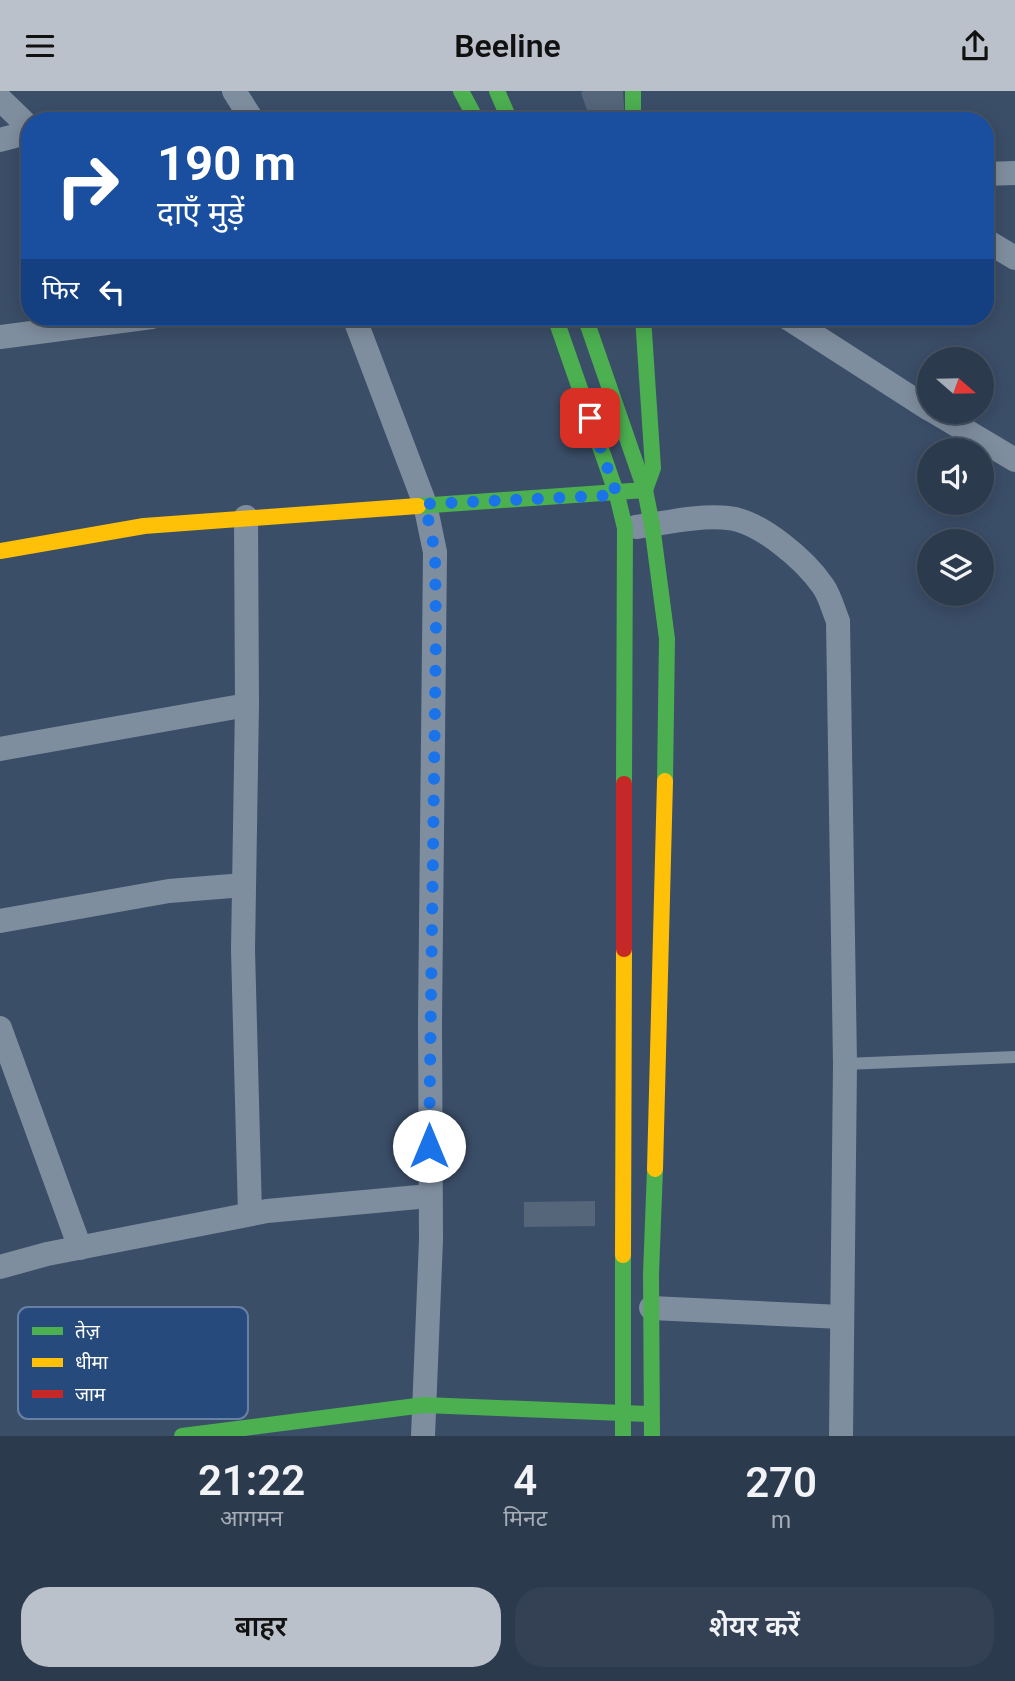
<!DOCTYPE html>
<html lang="hi">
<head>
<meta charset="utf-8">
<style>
  body { margin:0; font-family:Roboto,"Noto Sans Devanagari",sans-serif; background:#344155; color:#f1f3f6; height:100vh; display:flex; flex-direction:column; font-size:26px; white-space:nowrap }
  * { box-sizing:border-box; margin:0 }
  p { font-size:23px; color:#a6adb6 }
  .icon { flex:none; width:38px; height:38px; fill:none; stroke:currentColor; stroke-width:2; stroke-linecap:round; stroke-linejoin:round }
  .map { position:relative; height:1345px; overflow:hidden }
  .sheet { display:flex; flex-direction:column; background:#2c3a4e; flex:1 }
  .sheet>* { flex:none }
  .hud { position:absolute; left:21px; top:21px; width:973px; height:214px; border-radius:28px; box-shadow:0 4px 18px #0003,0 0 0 2px #485466; background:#1a4fa0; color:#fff; overflow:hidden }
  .needle { width:46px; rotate:110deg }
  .tools { position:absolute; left:917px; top:256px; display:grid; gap:14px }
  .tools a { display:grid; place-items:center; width:77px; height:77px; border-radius:50%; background:#2c3a4e; box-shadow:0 4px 18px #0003,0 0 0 2px #485466; font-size:35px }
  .pin { position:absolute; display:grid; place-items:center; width:60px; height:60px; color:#fff; margin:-30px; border-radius:14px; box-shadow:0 4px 10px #0006 }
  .me { position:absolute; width:77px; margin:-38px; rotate:0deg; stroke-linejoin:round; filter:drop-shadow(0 0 5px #0008) }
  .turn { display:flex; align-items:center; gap:24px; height:147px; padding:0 21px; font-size:32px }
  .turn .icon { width:91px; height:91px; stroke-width:2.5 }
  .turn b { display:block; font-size:49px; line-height:60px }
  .then { display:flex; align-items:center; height:66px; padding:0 21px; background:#0003; gap:14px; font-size:26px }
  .eta { display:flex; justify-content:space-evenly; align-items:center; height:119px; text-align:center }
  .eta b { font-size:42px; font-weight:600; line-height:49px }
  .cta { display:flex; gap:14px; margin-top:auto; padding:14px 21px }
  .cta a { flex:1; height:80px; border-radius:28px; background:#bac1ca; color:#111; font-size:28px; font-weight:600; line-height:80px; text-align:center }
  .cta a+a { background:#344155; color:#f1f3f6 }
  header { display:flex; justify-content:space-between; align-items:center; height:91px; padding:0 21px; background:#bac1ca; color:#111; font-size:32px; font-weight:600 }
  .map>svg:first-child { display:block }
  .building { fill:#55657a }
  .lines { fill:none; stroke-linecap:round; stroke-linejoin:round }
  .lane { stroke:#7f8e9f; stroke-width:12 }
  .street { stroke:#7f8e9f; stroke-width:24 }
  .fast { stroke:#4caf50; stroke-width:16 }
  .slow { stroke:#ffc107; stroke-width:16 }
  .jam { stroke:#c62828; stroke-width:16 }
  .route { stroke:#1a73e8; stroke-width:12; stroke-dasharray:0 21.6 }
  .key { fill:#274a7c; stroke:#6880a3; stroke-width:2 }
  .key-label { font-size:19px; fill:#fff }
</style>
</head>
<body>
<header><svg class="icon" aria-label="menu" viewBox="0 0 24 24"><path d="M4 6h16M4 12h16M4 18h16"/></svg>Beeline<svg class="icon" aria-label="share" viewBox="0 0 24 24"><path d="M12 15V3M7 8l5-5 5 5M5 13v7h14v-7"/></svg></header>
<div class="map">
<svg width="1015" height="1345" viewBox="0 0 1015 1345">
  <rect width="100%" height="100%" fill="#3b4e68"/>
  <g class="building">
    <path d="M583 0H623L625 30H591L581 2Z"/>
    <path d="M595 1110V1135L524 1136V1111Z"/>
  </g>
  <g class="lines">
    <path class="lane" d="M845 973 1015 966"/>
    <g class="street">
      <path d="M234 0 253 30"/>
      <path d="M0 8 30 37"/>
      <path d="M0 49 30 41"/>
      <path d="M985 83 1015 82"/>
      <path d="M985 149 1015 167"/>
      <path d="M354 226 425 413 435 461 430 930 431 1149 423 1345"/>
      <path d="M786 226 929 318"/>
      <path d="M0 246 152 226"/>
      <path d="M933 320 1015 369"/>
      <path d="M636 436C665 432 699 424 728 427 760 430 805 469 823 495 830 505 833 518 838 530L845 973 841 1345"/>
      <path d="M247 614 243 859 250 1123"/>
      <path d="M0 658 247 614 246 426"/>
      <path d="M0 830 169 800 244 794"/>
      <path d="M0 937 80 1157"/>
      <path d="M0 1176 47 1163 267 1120 429 1105"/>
      <path d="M651 1217 841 1226"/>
    </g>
    <g class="fast">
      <path d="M461 0 477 30"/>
      <path d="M497 0 510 30"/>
      <path d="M633 0V30"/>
      <path d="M555 226 617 404 625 437 624 693"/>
      <path d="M585 226 645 399 652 434 667 548 665 690"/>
      <path d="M418 415 645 399 653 377 643 226"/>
      <path d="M182 1345 424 1314 648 1323"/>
      <path d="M623 1345V1164"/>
      <path d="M652 1345 651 1183 655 1078"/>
    </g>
    <g class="slow">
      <path d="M0 460 144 435 418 415"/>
      <path d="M655 1078 665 690"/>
      <path d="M623 1164 624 858"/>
    </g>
    <path class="jam" d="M624 858V693"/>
  </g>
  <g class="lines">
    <path class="route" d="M429 1055 436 542 435 461 425 413 617 404 590 327"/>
  </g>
  <rect x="18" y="1216" width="230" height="112" rx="10" class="key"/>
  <rect x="32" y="1236" width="31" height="8" fill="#4caf50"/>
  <rect x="32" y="1267" width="31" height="9" fill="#ffc107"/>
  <rect x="32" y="1299" width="31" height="8" fill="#c62828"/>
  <g class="key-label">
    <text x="75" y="1247">तेज़</text>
    <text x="75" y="1278">धीमा</text>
    <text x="75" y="1310">जाम</text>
  </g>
</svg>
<div class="tools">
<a><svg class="needle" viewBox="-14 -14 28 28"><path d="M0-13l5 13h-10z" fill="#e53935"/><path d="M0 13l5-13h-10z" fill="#a6adb6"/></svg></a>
<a><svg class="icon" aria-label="sound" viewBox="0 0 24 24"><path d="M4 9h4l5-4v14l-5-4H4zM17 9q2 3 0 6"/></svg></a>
<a><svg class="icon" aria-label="layers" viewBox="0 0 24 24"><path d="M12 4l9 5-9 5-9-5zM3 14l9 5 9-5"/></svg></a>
</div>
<div class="pin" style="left:590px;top:327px;background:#d93025"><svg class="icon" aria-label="arrive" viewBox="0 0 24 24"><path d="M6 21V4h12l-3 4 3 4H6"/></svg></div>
<svg class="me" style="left:429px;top:1055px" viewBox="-20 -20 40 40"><circle r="19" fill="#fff"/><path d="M0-13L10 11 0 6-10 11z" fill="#1a73e8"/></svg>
<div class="hud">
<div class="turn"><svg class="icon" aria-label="right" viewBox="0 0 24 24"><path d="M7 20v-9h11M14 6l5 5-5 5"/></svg><div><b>190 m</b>दाएँ मुड़ें</div></div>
<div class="then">फिर<svg class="icon" aria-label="left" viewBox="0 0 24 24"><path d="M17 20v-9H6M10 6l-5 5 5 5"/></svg></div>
</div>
</div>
<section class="sheet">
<div class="eta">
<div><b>21:22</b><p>आगमन</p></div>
<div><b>4</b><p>मिनट</p></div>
<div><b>270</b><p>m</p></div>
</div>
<div class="cta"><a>बाहर</a><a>शेयर करें</a></div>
</section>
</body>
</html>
